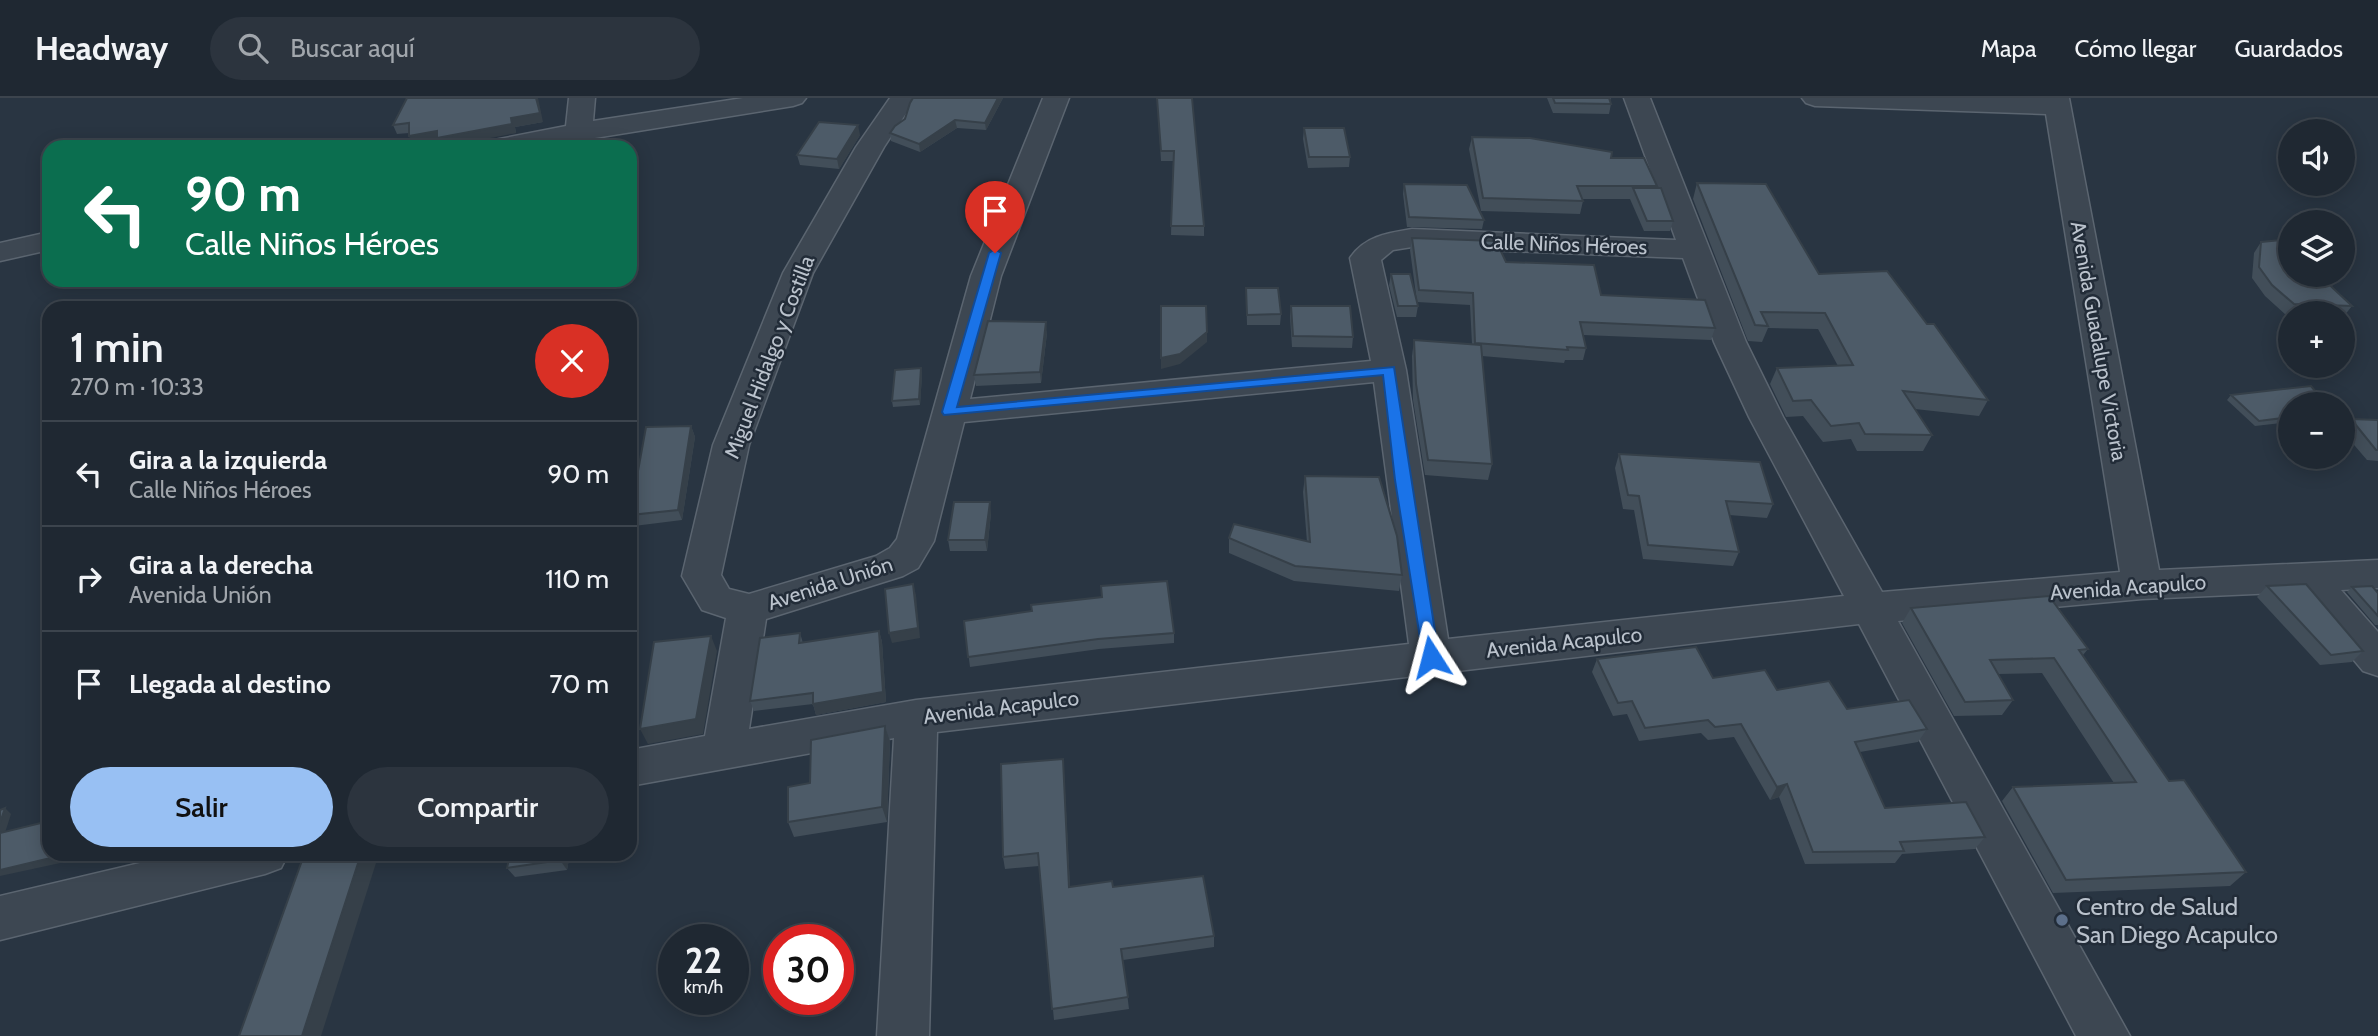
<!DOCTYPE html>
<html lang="es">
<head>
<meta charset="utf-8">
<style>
  body { margin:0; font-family:Cabin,sans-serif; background:#2c343e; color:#f1f3f6; height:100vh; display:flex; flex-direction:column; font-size:26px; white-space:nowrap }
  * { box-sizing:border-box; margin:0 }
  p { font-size:23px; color:#a1a6ac }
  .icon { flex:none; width:38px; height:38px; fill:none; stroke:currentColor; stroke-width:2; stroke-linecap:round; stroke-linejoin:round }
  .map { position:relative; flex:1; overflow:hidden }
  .panel { position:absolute; left:42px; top:203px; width:595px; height:560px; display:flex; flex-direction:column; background:#1f2832; border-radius:21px; box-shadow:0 4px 18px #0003,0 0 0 2px #3c444d }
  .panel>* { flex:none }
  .guide { position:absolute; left:42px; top:42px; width:595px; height:147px; border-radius:21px; box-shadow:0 4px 18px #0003,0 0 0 2px #3c444d; background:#0b6e4f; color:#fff; overflow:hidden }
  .tools { position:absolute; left:2278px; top:21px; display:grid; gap:14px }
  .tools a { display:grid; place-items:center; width:77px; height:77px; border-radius:50%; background:#1f2832; box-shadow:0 4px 18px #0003,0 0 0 2px #3c444d; font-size:35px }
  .speed { position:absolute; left:658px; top:826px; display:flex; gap:14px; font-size:35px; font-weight:700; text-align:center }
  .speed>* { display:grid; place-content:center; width:91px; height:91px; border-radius:50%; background:#1f2832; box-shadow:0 4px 18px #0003,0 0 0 2px #3c444d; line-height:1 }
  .speed small { font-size:18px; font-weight:400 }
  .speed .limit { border:10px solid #d22; background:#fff; color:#111 }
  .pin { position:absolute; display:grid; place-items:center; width:60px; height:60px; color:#fff; margin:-72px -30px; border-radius:50% 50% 50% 0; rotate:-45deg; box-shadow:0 0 7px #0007 }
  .pin .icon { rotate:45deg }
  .me { position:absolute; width:77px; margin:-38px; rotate:351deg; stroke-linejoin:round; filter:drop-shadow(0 0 5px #0008) }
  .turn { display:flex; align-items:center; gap:24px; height:147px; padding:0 28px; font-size:32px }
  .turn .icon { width:91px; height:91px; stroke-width:2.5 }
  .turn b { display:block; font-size:49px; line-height:60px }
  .round { display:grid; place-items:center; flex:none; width:74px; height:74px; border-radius:37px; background:#2c343e }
  .head { display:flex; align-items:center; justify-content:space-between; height:119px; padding:0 28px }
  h1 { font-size:42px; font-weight:600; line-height:52px }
  .primary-button { display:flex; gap:14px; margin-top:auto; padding:14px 28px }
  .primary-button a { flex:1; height:80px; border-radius:42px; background:#98c0f3; color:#111; font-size:28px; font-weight:600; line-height:80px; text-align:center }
  .primary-button a+a { background:#2c343e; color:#f1f3f6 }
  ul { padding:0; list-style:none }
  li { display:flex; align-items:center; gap:21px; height:105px; padding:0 28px; border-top:2px solid #3c444d }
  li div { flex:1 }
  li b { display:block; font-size:26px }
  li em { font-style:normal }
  header { display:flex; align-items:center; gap:42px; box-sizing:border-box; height:98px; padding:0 35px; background:#1f2832; border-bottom:2px solid #3c444d }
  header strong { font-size:33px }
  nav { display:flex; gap:38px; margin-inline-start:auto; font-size:24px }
  .search { width:490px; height:63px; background:#2c343e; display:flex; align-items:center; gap:18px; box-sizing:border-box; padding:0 24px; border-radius:38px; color:#a1a6ac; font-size:26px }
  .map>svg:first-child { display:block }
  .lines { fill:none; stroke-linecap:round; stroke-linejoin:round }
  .minor-casing { stroke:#5b6570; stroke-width:3 }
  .minor { fill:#3d4752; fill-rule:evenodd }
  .wall { fill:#424e59 }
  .shaded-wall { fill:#364049 }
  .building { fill:#4d5b68; stroke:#364049; stroke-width:2 }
  .route { fill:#1a73e8; stroke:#114b97; stroke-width:2 }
  .service-dot { fill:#5c6f8a; stroke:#222c38; stroke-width:2.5 }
  .labels { text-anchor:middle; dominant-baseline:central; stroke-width:5; stroke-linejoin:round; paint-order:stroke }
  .street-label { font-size:21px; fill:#bac2cc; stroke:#222c38 }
  .near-poi-label { font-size:24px; fill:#bac2cc; stroke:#222c38; text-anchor:start }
</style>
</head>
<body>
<header>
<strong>Headway</strong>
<div class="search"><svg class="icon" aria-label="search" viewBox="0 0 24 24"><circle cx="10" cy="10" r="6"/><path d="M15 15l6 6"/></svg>Buscar aquí</div>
<nav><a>Mapa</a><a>Cómo llegar</a><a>Guardados</a></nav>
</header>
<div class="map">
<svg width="2378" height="938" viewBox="0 0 2378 938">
  <rect width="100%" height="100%" fill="#293542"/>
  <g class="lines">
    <g class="minor-casing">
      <g id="minor">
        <path d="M569 0H595L593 23 743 0H806L802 5 793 8 539 49H485L489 43 566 28Z"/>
        <path d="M890 0H916L884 49 813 175 749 347 721 477 729 491 749 496 876 458 890 450 897 441 971 178 1043 0H1069L1001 178 970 301 1371 263 1350 160C1365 138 1388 135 1412 131L1676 142 1624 0H1650L1746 244 1783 319 1882 494 2120 474 2046 16 1815 8 1806 5 1802 0H2069L2159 472 2378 462V490L2341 492 2378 534V578L2363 573 2297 494 2142 501 1898 523 2130 938H2076L1859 526 937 634 929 938H877L894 640 630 688V652L705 638 726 520 702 512 682 478 713 347 783 175 856 49ZM1412 149 1683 160 1714 244 1749 319 1844 498 1448 541 1406 272 1381 162 1393 152ZM1374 284 1409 546 916 602 749 631 766 521 903 478 918 470 934 443 964 324Z"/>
        <path d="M49 134V152L0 163V145Z"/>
        <path d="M178 756H288L281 770 265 776 0 842V798Z"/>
      </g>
    </g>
    <use href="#minor" class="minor"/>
  </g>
  <g class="wall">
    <path d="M407 0 543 24 515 29 516 35 438 42 414 47 409 38V35L397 36 393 27Z"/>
    <path d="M913 0H1003L986 32 957 30 920 54 891 43 890 35 905 21Z"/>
    <path d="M1157 0 1204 128V138L1171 137 1173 63H1161Z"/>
    <path d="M1547 0H1611L1610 3 1611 6 1609 16 1553 15Z"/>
    <path d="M1304 30 1350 59 1349 69 1308 70 1303 41Z"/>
    <path d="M860 37 839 71 800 67 797 57Z"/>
    <path d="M1472 39 1611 60 1657 88 1656 90 1673 123 1670 133H1644L1630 101H1582L1583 103 1580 116 1481 113 1469 51Z"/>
    <path d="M1697 85 1819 176 1927 226 1988 302 1979 318 1915 311 1932 337 1923 353H1857L1851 341 1823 344 1803 318 1786 319 1770 286 1777 270 1838 268 1818 231 1768 230 1762 244 1748 243 1693 101Z"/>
    <path d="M1404 86 1484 122 1482 131 1407 129 1403 96Z"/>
    <path d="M1412 140 1506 164 1601 197 1715 230 1711 242 1583 237 1586 250 1583 262H1565L1564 265 1482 258 1492 366 1488 382 1425 377 1413 302 1412 258 1414 242 1472 246 1470 207 1417 204 1410 152Z"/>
    <path d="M2261 144 2352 208 2344 218 2343 215H2291V217H2286L2265 198 2252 180 2254 155Z"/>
    <path d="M1391 176 1418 208 1416 219H1397L1389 187Z"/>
    <path d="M1246 190 1281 216 1280 227H1247Z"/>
    <path d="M1291 208 1353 239 1352 250 1292 249 1290 218Z"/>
    <path d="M1047 235 1041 285 976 288 974 277Z"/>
    <path d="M921 270 922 276 920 307 893 309 892 303Z"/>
    <path d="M2231 297 2291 306V324L2255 328 2227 302Z"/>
    <path d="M2351 321 2378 322V363L2367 362 2343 334V330Z"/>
    <path d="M691 328 695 339 682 422 634 428 630 418V413Z"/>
    <path d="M1619 356 1773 406 1767 420 1729 417 1739 454 1733 468 1643 461 1634 412 1623 411 1615 370Z"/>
    <path d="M1305 378 1402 477 1399 493 1294 483 1229 455V440L1307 444 1303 394Z"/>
    <path d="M991 415 987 453H950L948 442Z"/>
    <path d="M2267 488 2363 553 2352 564 2320 567 2257 499Z"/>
    <path d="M2352 489 2378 495V527H2375L2347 494Z"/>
    <path d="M1911 510 2088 551 2083 557 2169 683 2246 774 2230 788 2053 795 2002 703 2013 689 2114 685 2042 575 1998 576 2013 602 2002 617 1954 618 1902 525Z"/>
    <path d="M964 523 1174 535V545L1099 551 970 569Z"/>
    <path d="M879 533 882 544 886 604 816 617 813 606 754 613 750 603 800 535 803 545Z"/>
    <path d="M1597 561 1713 580 1777 592 1927 631 1918 644 1860 654 1885 710 1985 739 1975 751 1902 756 1895 765 1805 766 1779 699 1770 702 1734 639 1708 642 1701 635 1639 643 1627 616 1613 618 1592 574Z"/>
    <path d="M885 628 890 643 887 724 794 739 788 724 810 685Z"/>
    <path d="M1064 674 1070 789H1113L1214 838V849L1123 862 1129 911 1054 922 1039 768 1005 771 1003 759Z"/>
    <path d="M510 756H570L567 772 515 779 507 770Z"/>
  </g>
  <g class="shaded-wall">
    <path d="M536 0H538L543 24 515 29 516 35 443 49H441L438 42 414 47 409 38 511 20Z"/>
    <path d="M998 0H1003L986 32 985 25Z"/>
    <path d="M955 22 957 30 920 54 919 46Z"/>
    <path d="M858 27 860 37 839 71 837 61Z"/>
    <path d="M1046 224 1047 235 1041 285 1040 274Z"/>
    <path d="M1207 234V244L1180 266 1161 271V260Z"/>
    <path d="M921 270 922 276 920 307 919 301Z"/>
    <path d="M691 328 695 339 682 422 678 412Z"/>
    <path d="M990 404 991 415 987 453 985 442Z"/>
    <path d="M913 486 916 497 920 540 892 545 889 535Z"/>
    <path d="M879 533 882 544 886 604 816 617 813 606Z"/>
    <path d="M711 538 717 553 703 636 648 646 640 631Z"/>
    <path d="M885 628 890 643 887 724 882 709Z"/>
    <path d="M1063 661 1064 674 1070 801 1069 789Z"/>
    <path d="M1787 686 1779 699 1770 702 1777 689Z"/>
    <path d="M5 710 11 716 3 741 0 738V725Z"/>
    <path d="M60 756H67L65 764 0 778V772Z"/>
    <path d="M361 756H368L376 765 321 938H302Z"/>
    <path d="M561 756H570L567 772 560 762Z"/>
  </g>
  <g class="building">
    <path d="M407 0H536L540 15 511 20 512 26 437 40V33L409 38V25L393 27Z"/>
    <path d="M913 0H998L985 25 955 22 919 46 890 35 895 28 905 21 910 5Z"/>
    <path d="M1157 0H1192L1204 128H1171L1174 53H1161Z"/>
    <path d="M1553 0H1609L1611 6 1555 5Z"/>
    <path d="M819 24 858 27 837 61 797 57Z"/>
    <path d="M1304 30H1344L1350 59H1309Z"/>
    <path d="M1472 39 1530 40 1612 54 1611 60H1644L1657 88H1577L1583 103 1483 100Z"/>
    <path d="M1697 85 1766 86 1819 176 1887 173 1927 226H1934L1988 302 1903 293 1932 337 1865 336 1859 325 1831 328 1811 302 1793 303 1777 270 1853 267 1825 215 1761 214 1768 228 1755 227Z"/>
    <path d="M1404 86 1467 87 1484 122 1409 119Z"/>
    <path d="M1633 90H1661L1673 123H1647Z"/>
    <path d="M1412 140 1496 143 1506 164 1594 167 1601 197 1705 202 1715 230 1580 224 1586 250 1567 249 1568 252 1475 245 1473 195 1419 192Z"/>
    <path d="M2281 142 2291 150V177H2319L2352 208 2294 206 2272 187 2259 169 2261 144Z"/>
    <path d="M1391 176H1410L1418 208H1398Z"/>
    <path d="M1246 190H1278L1281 216 1247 217Z"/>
    <path d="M1161 208H1206L1207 234 1180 256 1161 260Z"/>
    <path d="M1291 208H1350L1353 239 1293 238Z"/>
    <path d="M988 223 1046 224 1040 274 974 277Z"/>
    <path d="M1414 242 1481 247 1492 366 1428 362 1416 286Z"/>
    <path d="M921 270 919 301 892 303 895 272Z"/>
    <path d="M2311 288 2326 306H2291V319L2259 323 2231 297Z"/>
    <path d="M2351 321 2378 322V352H2376Z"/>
    <path d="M691 328 678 412 630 417 646 329Z"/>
    <path d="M1619 356 1760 364 1773 406 1726 403 1739 454 1648 447 1639 398 1628 397Z"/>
    <path d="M1305 378 1379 379 1397 438 1402 477 1295 468 1229 440 1234 426 1310 444Z"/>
    <path d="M954 404H990L985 442H948Z"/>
    <path d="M1167 483 1174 535 1098 541 968 559 964 523 1032 513 1031 507 1102 499 1101 488Z"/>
    <path d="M913 486 918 530 889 535 885 491Z"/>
    <path d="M2306 486 2363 553 2331 557 2267 488Z"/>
    <path d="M2372 488 2378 495V518L2352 489Z"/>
    <path d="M2049 498 2088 551 2079 552 2169 683 2184 682 2246 774 2066 782 2013 689 2136 684 2054 560 1990 562 2013 602 1965 604 1911 510Z"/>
    <path d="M879 533 883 594 813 606V595L750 603 760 540 800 535 799 545Z"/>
    <path d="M711 538 696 621 640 631 654 544Z"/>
    <path d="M1696 549 1713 580 1765 572 1777 592 1829 583 1847 611 1909 602 1927 631 1855 644 1885 710 1966 704 1985 739 1900 744 1904 753 1813 754 1787 686 1777 689 1741 626 1715 629 1708 622 1645 630 1632 603 1618 605 1597 561Z"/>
    <path d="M885 628 882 709 788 724V689L810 685 811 642Z"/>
    <path d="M1063 661 1069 789 1112 783 1113 789 1203 778 1214 838 1121 851 1128 899 1052 911 1038 755 1003 759 1001 666Z"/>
    <path d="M5 710 0 725V712Z"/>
    <path d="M49 723V756H60L59 758 0 772V735Z"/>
    <path d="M312 756H361L302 938H239L304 757Z"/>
    <path d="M510 756H561L560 762 507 770Z"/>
  </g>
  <path class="route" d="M995 151 1001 155 957 309 1394 269 1439 559 1437 564H1425L1423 559 1395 382 1383 277 944 317 942 314 989 155Z"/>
  <circle class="service-dot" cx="2062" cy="822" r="7"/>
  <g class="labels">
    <g class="street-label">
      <text transform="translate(1564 146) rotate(2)">Calle Niños Héroes</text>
      <text transform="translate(2099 243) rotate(80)">Avenida Guadalupe Victoria</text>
      <text transform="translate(769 259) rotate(-69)">Miguel Hidalgo y Costilla</text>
      <text transform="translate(830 485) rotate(-18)">Avenida Unión</text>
      <text transform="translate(2128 489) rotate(-4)">Avenida Acapulco</text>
      <text transform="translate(1564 544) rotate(-6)">Avenida Acapulco</text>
      <text transform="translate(1001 609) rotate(-7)">Avenida Acapulco</text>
    </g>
    <g class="near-poi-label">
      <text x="2076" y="808">Centro de Salud<tspan x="2076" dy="28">San Diego Acapulco</tspan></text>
    </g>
  </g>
</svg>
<div class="tools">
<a><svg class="icon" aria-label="sound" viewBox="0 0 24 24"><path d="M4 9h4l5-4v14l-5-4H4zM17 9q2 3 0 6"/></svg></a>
<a><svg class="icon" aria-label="layers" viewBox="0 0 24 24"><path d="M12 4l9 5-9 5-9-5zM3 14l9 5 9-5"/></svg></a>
<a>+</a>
<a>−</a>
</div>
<div class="speed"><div>22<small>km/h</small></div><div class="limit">30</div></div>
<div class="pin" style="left:995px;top:155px;background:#d93025"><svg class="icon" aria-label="arrive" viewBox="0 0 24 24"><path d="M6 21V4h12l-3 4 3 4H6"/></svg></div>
<svg class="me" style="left:1431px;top:559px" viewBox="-20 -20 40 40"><path d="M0-17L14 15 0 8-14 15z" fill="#1a73e8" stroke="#fff" stroke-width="4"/></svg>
<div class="guide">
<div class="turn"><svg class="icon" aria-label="left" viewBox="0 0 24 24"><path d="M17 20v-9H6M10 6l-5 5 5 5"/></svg><div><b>90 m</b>Calle Niños Héroes</div></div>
</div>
<section class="panel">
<div class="head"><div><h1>1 min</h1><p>270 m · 10:33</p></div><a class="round" style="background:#d93025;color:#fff"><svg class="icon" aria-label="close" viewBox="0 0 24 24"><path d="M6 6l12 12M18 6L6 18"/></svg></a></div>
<ul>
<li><svg class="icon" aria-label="left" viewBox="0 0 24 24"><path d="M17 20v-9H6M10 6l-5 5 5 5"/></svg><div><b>Gira a la izquierda</b><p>Calle Niños Héroes</p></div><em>90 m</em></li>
<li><svg class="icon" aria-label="right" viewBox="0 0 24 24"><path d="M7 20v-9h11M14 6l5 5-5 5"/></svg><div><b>Gira a la derecha</b><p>Avenida Unión</p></div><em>110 m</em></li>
<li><svg class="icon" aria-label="arrive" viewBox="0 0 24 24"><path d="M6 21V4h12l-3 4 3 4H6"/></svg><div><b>Llegada al destino</b></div><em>70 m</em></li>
</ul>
<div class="primary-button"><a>Salir</a><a>Compartir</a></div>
</section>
</div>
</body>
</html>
